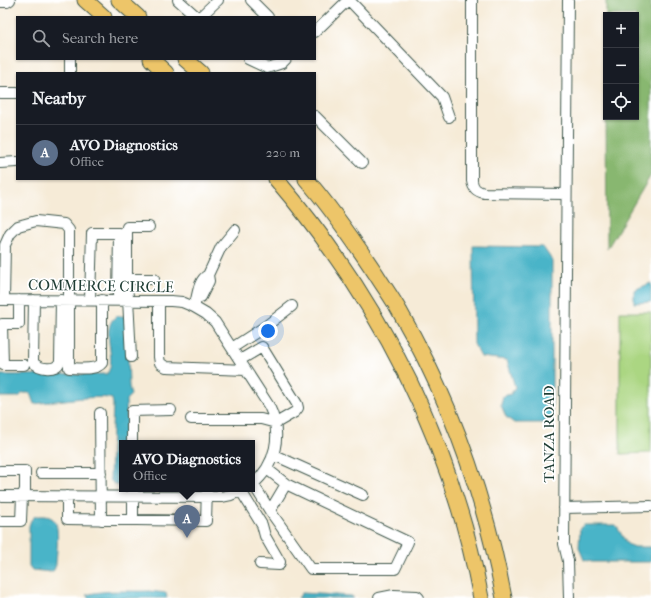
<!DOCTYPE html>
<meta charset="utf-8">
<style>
:root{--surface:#171b24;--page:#242831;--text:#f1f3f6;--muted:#9ea1a6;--line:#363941;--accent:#d690ce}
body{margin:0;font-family:"IM FELL French Canon",serif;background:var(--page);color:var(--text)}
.controls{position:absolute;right:12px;top:12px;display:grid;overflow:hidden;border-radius:0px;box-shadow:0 1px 3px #0004}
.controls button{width:36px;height:36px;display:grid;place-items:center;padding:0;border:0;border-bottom:1px solid var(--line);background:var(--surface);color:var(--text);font:20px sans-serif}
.you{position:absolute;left:268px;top:331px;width:14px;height:14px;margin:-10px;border:3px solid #fff;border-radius:50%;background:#1a73e8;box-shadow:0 0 0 6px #1a73e833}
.badge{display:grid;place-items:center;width:26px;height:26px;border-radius:50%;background:var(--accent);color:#fff;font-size:13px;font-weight:700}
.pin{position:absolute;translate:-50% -33px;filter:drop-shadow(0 1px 2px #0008)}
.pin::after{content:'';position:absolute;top:21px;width:14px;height:12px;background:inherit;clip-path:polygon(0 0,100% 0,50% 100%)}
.popup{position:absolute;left:119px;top:440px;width:136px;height:52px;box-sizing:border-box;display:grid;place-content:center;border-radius:0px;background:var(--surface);filter:drop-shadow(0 1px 3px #0005);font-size:13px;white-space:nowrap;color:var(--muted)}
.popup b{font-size:15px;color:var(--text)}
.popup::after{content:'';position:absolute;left:50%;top:100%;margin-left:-8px;border:8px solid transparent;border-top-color:var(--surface)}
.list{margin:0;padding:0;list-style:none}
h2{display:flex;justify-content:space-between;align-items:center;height:52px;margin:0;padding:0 16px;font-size:17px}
h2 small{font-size:13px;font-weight:400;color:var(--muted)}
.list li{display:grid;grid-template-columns:26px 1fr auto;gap:12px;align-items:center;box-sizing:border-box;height:56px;padding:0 16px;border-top:1px solid var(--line)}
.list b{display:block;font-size:15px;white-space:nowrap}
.list p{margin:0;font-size:13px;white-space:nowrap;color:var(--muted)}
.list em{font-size:13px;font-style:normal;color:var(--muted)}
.icon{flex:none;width:22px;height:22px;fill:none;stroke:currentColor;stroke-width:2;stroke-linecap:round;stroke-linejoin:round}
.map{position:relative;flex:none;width:651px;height:598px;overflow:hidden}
.search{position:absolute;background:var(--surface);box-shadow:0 1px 3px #0004;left:16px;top:16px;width:300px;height:44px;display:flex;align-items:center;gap:10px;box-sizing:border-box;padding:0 14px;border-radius:0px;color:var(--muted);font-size:15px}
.panel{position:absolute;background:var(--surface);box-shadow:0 1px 3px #0004;left:16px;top:72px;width:300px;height:108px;border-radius:0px}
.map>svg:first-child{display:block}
.green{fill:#abd682;stroke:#658a5b}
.forest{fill:#88b770;stroke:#547a52}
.water{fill:#4ab4c8;stroke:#34787e}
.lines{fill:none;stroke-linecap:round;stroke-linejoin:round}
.minor-casing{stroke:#3f574c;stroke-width:12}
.highway-casing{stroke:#3f574c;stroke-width:17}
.minor{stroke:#fff;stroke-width:10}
.highway{stroke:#edc569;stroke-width:15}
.labels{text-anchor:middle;stroke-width:3.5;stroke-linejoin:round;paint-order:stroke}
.street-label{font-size:15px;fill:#1f3d34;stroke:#fff}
</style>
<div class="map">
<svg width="651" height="598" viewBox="0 0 651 598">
<rect width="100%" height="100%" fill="#fff"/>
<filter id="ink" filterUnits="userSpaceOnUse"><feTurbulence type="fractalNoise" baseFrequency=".025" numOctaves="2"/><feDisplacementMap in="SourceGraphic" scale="8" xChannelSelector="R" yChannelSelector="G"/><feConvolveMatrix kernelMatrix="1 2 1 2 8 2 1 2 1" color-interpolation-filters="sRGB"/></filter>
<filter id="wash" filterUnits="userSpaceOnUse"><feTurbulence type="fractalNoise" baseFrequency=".012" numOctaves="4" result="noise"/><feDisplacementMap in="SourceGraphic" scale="16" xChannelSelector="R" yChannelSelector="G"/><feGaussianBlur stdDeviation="0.9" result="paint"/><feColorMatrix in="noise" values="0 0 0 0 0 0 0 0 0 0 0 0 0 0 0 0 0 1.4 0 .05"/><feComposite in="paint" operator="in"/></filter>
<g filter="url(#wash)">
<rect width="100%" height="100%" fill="#f6ebd7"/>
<!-- green -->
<path class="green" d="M620,312H651V453L620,454Z"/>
<!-- forest -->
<path class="forest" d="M606,0H651V175L607,249L606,117H636V15H606V91Z"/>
<!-- water -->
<path class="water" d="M473,246L543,247L552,260V418L543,423H514L506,417L501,405L503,396L511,394L515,387L507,360L481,357L474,344Z
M651,283V302L634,303V290Z
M116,316H127V320L129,386L131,395L126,400L127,421L125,431L128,443H122V486C116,486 113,484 110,479L113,404L112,399C101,394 49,402 34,404L30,393H23L19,397H0V375L107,374C118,359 99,330 116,316Z
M35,516C41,516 49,515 53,519C61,525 56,555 56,565L54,570L51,572L32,570L29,566V526L31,520Z
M616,525L627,544L635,547H651V562H592L584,560L579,548L580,528L584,525Z
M149,591L166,593L167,598H89L86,595C106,589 129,592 149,591Z
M302,593L352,596L354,598H298Z"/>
</g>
<g filter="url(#ink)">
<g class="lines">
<defs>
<path id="minor" d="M178,0L197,17
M251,0L268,17
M349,0L442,97L449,117
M472,0V181C473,188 476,191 484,193L566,194
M568,0L564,544L568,561L569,598
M0,2H7L10,0
M200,17L218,0
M315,32L348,0
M70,59V73
M248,59L267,68L282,63L286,59
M0,93H17
M315,116L362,163
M0,163L17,162
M208,275L221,247L235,230
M127,279H154
M0,300L171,301L182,302L194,307L206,314L215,322L269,406C283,434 276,465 252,485
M4,300L5,245L10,234L18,226L36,221L64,224L69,230V368C78,368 96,371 102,363V300
M19,300V324H2L3,365H24
M34,300L33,362C38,369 57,372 60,361L61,300
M90,300L92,233H119L118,300
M159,301V357L160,363L166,367L246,370
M194,307C198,297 197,281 208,275L209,281L201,297H198
M232,348L266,326L292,306
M131,357L127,279V227H149
M100,413L101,520
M191,419H261L276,423L295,412L298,408L297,404L262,347L240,360
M132,443V411L171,410
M274,455L363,495
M0,471H25V490L22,496L21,521H0
M41,473H101
M252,482L270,511L311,569H395L408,542L286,484L267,469
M133,489V520
M241,491L262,525L265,536L280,562L279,565L260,564
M0,496L221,497L231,495L245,489
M67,496V519L206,521L207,489
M564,508L651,506
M270,511L286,484
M379,598L394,595L417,596L419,598"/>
<path id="highway" d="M85,0L104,17
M119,0L138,17
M151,59L166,73
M185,59L201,73
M276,179C381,302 451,439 481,598
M306,179C332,209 354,241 376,274C384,287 393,299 400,312C451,401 485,498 504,598"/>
</defs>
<!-- minor casing -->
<use href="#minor" class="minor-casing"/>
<!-- highway casing -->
<use href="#highway" class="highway-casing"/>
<!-- minor -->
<use href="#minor" class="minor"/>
<!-- highway -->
<use href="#highway" class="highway"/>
</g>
</g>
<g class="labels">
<!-- street labels -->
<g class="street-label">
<text transform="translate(101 286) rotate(1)" y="5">COMMERCE CIRCLE</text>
<text transform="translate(549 434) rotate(-90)" y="5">TANZA ROAD</text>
</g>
</g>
</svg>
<div class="controls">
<button>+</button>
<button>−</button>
<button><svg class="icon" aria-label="locate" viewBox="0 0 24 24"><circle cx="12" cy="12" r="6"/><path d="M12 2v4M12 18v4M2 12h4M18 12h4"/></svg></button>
</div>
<div class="you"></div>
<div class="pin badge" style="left:187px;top:538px;background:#5c6f8a">A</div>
<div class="popup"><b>AVO Diagnostics</b>Office</div>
<div class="search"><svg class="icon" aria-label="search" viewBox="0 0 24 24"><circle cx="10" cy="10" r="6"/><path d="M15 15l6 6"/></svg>Search here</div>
<section class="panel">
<h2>Nearby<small></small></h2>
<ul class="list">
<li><span class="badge" style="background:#5c6f8a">A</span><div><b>AVO Diagnostics</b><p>Office</p></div><em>220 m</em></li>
</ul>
</section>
</div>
